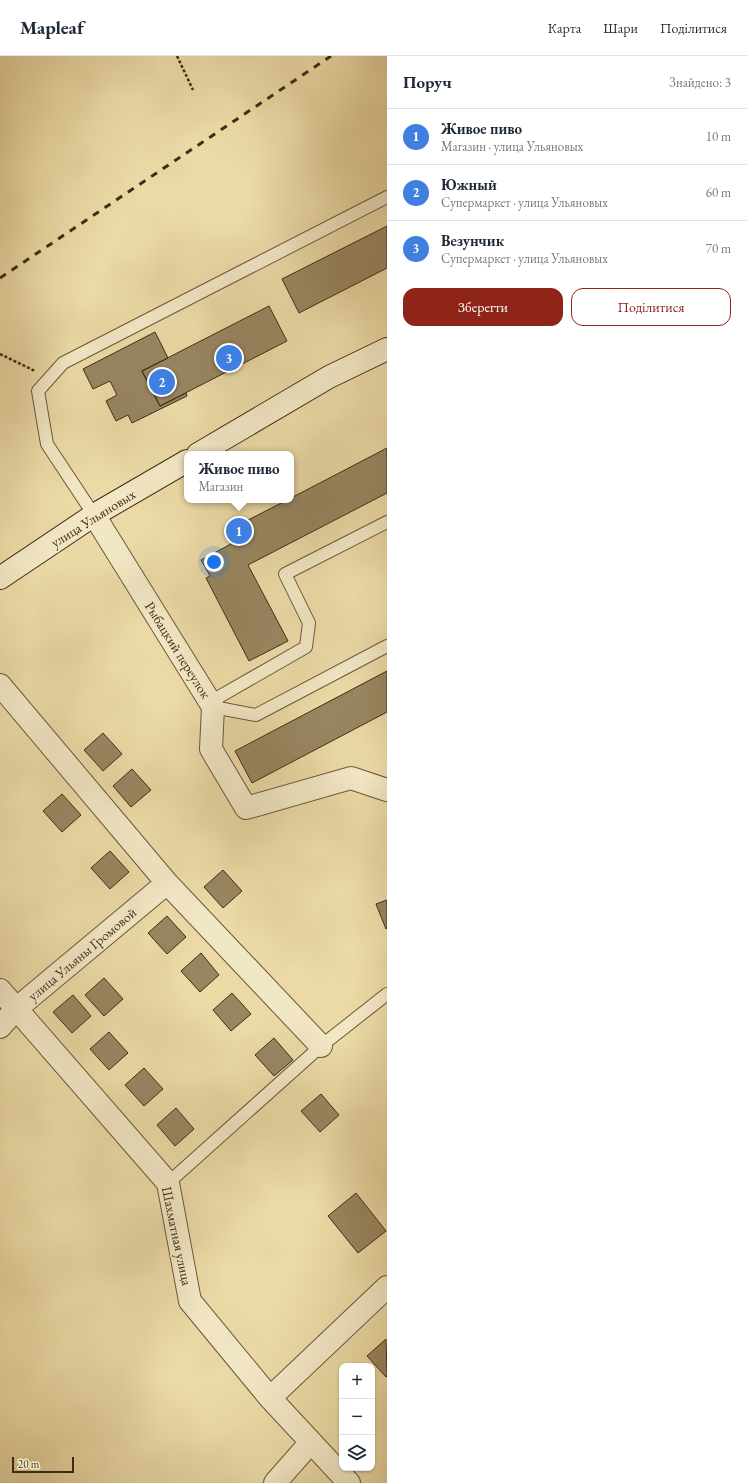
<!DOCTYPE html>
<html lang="uk">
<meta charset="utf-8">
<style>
:root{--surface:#fff;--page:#f6f6f7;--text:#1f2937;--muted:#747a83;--line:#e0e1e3;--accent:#8f2418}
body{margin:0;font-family:"EB Garamond",serif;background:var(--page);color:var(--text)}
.controls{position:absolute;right:12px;bottom:12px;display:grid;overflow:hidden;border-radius:8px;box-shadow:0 1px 3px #0004}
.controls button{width:36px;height:36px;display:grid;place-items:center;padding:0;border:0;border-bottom:1px solid var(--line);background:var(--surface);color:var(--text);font:20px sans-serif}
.scale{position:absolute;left:12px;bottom:10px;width:62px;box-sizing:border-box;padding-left:4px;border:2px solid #3f2c16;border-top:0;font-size:11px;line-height:14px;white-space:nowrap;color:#3f2c16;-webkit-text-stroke:3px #f2e7c5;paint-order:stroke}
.you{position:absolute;left:214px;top:506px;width:14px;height:14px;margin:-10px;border:3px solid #fff;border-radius:50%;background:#1a73e8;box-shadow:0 0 0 6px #1a73e833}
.badge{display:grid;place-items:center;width:26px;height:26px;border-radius:50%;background:var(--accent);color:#fff;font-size:13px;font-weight:700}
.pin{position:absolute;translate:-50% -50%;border:2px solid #fff;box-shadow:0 1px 4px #0006}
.popup{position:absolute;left:184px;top:395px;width:110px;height:52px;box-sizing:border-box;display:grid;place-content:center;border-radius:8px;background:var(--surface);filter:drop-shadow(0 1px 3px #0005);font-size:13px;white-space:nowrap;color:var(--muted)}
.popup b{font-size:15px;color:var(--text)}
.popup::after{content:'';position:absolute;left:50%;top:100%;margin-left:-8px;border:8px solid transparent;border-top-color:var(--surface)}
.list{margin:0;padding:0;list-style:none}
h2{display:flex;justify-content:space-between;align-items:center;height:52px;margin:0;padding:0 16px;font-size:17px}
h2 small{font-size:13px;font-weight:400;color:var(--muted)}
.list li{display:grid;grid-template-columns:26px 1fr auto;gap:12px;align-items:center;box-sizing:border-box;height:56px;padding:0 16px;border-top:1px solid var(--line)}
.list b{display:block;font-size:15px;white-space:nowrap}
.list p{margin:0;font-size:13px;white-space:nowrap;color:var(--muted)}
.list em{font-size:13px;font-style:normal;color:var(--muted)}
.actions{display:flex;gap:8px;padding:12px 16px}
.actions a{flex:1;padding:9px 0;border:1px solid var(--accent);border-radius:12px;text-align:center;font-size:14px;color:var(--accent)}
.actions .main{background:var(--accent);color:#fff}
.icon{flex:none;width:22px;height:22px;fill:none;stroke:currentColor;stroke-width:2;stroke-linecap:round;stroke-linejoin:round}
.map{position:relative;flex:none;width:387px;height:1427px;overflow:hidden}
header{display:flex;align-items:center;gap:24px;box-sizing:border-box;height:56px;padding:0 20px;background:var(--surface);border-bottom:1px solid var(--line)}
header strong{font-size:19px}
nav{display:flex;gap:22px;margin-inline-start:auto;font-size:14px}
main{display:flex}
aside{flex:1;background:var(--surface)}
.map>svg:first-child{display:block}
.building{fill:#988661;stroke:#3f2c16}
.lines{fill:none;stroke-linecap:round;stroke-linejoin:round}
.lane-casing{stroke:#6a583a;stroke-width:14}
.street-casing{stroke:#6a583a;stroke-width:24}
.secondary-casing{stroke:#3f2c16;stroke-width:24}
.path{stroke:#3f2c16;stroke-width:2.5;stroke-dasharray:3 2;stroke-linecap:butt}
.lane{stroke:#f2e7c5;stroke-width:12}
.street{stroke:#f2e7c5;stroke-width:22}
.secondary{stroke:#f2e7c5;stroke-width:22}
.rail{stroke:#3f2c16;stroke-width:3;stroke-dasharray:7 7;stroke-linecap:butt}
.labels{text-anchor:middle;stroke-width:3.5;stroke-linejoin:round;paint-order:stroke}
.street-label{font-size:14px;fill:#3f2c16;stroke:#f2e7c5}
</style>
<header>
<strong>Mapleaf</strong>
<nav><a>Карта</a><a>Шари</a><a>Поділитися</a></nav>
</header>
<main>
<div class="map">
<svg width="387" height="1427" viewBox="0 0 387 1427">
<rect width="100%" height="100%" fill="#ebdaa6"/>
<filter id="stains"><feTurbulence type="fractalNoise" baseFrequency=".005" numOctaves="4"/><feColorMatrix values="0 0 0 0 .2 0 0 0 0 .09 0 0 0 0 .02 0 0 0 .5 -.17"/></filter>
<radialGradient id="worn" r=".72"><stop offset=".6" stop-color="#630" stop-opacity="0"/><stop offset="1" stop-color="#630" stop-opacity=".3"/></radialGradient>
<!-- building -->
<path class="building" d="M387,170V212L299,257L282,223Z
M269,250L287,285L160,350L142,315Z
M155,276L168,302L142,315L160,350L186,337L187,340L132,367L128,359L116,365L106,345L117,339L110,325L93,333L83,313Z
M387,392V437L248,509L288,585L249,605L206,522L210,520L201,504L231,488L225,476L287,444H291V442Z
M387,615V656L252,727L235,695Z
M103,677L122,698L103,715L84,694Z
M132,713L151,734L131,751L113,730Z
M62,738L81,759L62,776L43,755Z
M110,795L129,816L110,833L91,812Z
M223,814L242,835L223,852L204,831Z
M387,844V872L386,873L376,848Z
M167,860L186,881L167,898L148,877Z
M201,897L219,919L200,936L181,915Z
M104,922L123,943L104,960L85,939Z
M232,937L251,958L231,975L213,954Z
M73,939L91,960L72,977L53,956Z
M109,976L128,997L109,1014L90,993Z
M274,982L293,1004L274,1020L255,999Z
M144,1012L163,1033L144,1050L125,1029Z
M321,1038L339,1059L320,1076L301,1055Z
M176,1052L194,1073L175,1090L157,1069Z
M356,1137L386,1175L358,1197L328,1160Z
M386,1283L387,1320L386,1321L367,1300Z"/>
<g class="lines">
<defs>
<path id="lane" d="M94,459L47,388L38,335L63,307L387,141
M210,646L306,591L309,567L285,518L387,466
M213,651L256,659L387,590
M168,1127L321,990L387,938"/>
<path id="street" d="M94,459L213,651L211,693L246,752L351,722L387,734
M0,629L167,827L321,990
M0,934L168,1127L190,1245L270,1342L349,1427
M0,971L16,953L167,827
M270,1342L387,1231
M275,1427L311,1386"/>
<path id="secondary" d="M198,398L329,321L387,293
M0,522L94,459L187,405"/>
</defs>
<!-- lane casing -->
<use href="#lane" class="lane-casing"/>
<!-- street casing -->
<use href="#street" class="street-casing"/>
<!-- secondary casing -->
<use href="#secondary" class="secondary-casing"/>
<!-- path -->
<path class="path" d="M177,0L193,34
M0,298L35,315"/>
<!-- lane -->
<use href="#lane" class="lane"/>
<!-- street -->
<use href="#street" class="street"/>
<!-- secondary -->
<use href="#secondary" class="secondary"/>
<!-- rail -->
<path class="rail" d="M0,222L331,0"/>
</g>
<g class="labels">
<!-- street labels -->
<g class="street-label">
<text transform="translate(93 462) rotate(-32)" y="5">улица Ульяновых</text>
<text transform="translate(178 594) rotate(58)" y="5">Рыбацкий переулок</text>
<text transform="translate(82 898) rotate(-40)" y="5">улица Ульяны Громовой</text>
<text transform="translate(177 1180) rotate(78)" y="5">Шахматная улица</text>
</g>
</g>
<rect width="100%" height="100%" filter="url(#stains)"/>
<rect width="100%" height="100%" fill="url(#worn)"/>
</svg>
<div class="controls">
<button>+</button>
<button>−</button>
<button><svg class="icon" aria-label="layers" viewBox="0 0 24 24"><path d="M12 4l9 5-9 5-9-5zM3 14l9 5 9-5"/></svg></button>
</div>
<div class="scale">20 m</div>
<div class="you"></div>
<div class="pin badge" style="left:239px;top:475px;background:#3f7fe0">1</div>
<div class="popup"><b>Живое пиво</b>Магазин</div>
<div class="pin badge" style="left:162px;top:326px;background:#3f7fe0">2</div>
<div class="pin badge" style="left:229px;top:302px;background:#3f7fe0">3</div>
</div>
<aside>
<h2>Поруч<small>Знайдено: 3</small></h2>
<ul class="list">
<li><span class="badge" style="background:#3f7fe0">1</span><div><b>Живое пиво</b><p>Магазин · улица Ульяновых</p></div><em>10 m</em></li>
<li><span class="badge" style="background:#3f7fe0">2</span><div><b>Южный</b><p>Супермаркет · улица Ульяновых</p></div><em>60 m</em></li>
<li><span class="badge" style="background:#3f7fe0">3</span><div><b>Везунчик</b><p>Супермаркет · улица Ульяновых</p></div><em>70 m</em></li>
</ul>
<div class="actions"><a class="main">Зберегти</a><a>Поділитися</a></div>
</aside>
</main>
